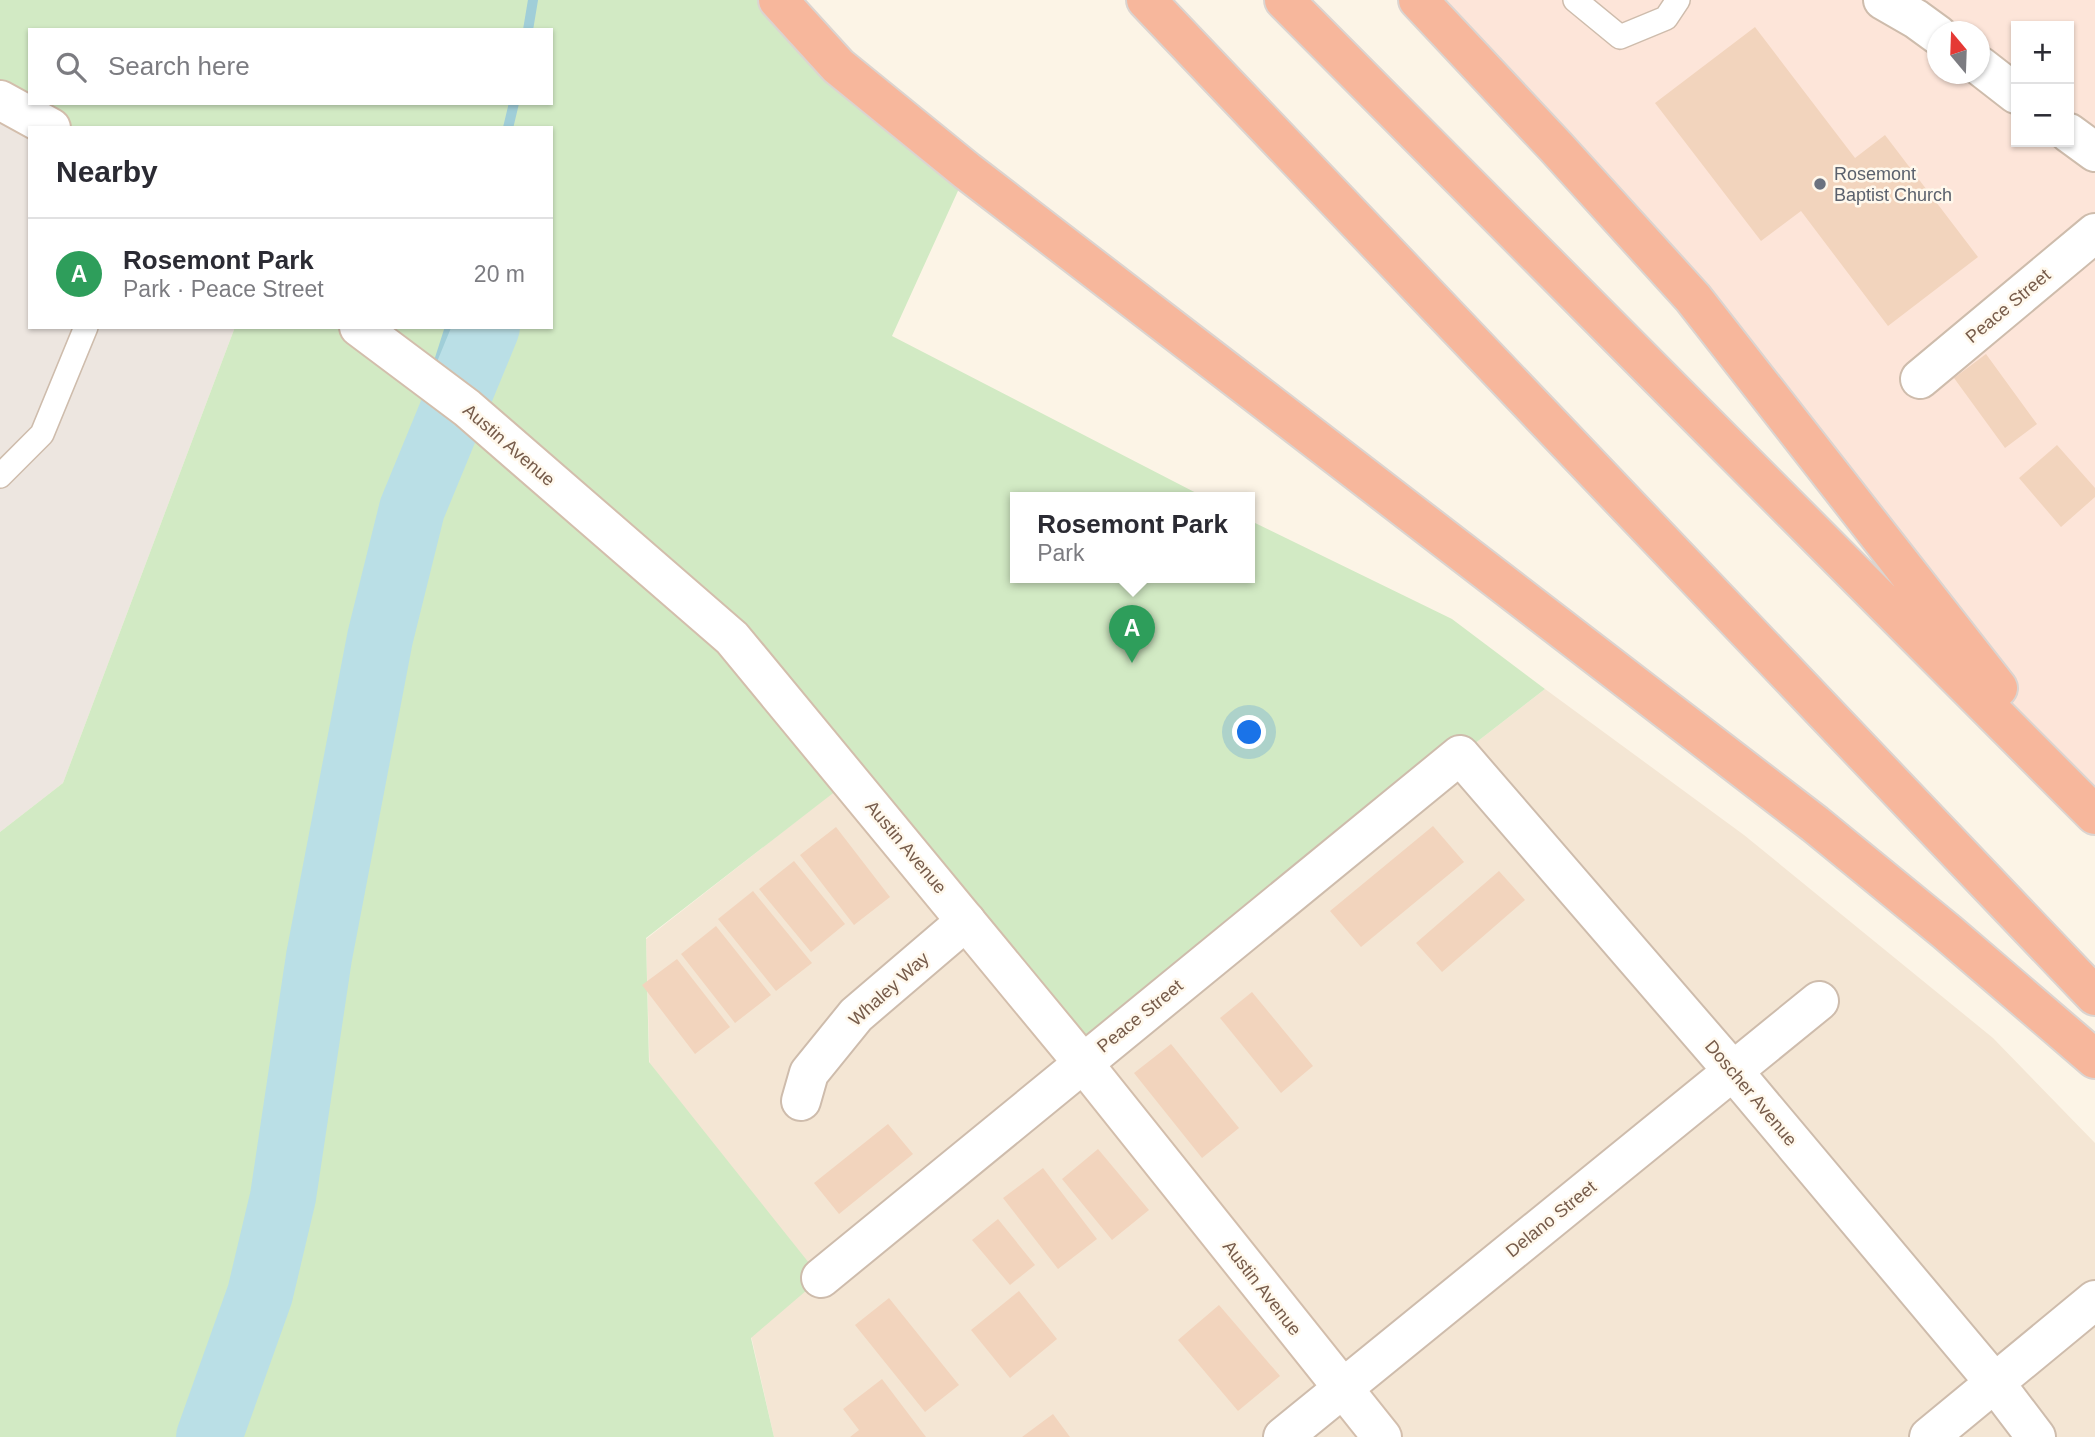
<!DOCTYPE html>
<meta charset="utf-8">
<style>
:root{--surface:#fff;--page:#f2f2f3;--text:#2b2b33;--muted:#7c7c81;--line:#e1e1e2;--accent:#db2777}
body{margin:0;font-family:Helvetica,sans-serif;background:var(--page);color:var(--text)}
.controls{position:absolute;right:21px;top:21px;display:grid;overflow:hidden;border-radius:0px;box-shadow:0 2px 5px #0004}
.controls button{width:63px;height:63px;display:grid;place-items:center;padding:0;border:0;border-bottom:2px solid var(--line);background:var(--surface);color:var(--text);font:35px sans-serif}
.compass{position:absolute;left:1927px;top:21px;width:63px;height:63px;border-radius:50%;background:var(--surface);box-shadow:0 2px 5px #0004;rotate:341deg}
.you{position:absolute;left:1250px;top:733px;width:24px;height:24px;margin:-18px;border:5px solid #fff;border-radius:50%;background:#1a73e8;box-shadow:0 0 0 10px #1a73e833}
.badge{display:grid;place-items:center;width:46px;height:46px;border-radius:50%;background:var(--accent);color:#fff;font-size:23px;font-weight:700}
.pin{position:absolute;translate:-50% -58px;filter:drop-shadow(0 2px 4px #0008)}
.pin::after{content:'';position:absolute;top:37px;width:24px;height:21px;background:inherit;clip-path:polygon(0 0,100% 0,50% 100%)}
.popup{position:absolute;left:1010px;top:492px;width:245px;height:91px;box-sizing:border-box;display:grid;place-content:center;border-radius:0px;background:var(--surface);filter:drop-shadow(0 2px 5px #0005);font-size:23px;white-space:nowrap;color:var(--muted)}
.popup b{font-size:26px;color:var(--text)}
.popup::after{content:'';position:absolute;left:50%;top:100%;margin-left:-14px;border:14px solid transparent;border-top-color:var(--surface)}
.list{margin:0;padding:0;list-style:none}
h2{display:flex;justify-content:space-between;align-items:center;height:91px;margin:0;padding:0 28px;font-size:30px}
h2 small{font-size:23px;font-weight:400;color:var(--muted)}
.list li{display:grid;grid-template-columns:46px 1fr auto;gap:21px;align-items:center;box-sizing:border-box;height:112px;padding:0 28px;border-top:2px solid var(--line)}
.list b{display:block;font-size:26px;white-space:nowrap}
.list p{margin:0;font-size:23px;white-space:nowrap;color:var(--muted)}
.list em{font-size:23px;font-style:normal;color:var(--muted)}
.icon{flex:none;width:38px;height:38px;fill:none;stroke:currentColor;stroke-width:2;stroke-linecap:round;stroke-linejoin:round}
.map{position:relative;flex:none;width:2095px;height:1437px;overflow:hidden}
.search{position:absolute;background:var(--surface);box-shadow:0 2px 5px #0004;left:28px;top:28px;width:525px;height:77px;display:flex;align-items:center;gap:18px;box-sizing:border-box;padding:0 24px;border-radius:0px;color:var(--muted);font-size:26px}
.panel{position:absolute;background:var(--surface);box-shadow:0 2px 5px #0004;left:28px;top:126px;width:525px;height:203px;border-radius:0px}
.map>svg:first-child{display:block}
.residential{fill:#f4e6d4}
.commercial{fill:#fde5d9;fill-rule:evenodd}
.industrial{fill:#ede6e0}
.green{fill:#d2eac4;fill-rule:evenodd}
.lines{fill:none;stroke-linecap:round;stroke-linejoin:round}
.stream{stroke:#a0ced8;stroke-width:10}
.river{stroke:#badfe6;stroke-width:66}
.building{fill:#f2d4bd}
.lane-casing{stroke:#cebcac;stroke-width:26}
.street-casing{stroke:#cebcac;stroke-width:42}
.secondary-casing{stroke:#d3beac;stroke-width:42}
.highway-casing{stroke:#dbd4d0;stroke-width:42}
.lane{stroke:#fff;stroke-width:23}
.street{stroke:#fff;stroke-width:38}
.secondary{stroke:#fff;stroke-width:38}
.highway{stroke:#f7b79c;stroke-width:38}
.worship-dot{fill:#6b7280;stroke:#fff8ec;stroke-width:2.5}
.labels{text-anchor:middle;stroke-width:5;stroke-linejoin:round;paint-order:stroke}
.worship-label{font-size:18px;fill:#5b616d;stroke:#fff8ec;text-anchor:start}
.street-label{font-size:18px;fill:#765b4a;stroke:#fff8ec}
</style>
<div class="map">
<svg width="2095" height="1437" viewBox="0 0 2095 1437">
<rect width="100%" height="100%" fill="#fcf4e6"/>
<!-- residential -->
<path class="residential" d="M1545,689L1744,835L1993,1038L2095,1143V1437H774L747,1318L652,1150L646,939L850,779L1460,755Z"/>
<!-- commercial -->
<path class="commercial" d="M1418,0H2095V811L1793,428ZM2016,26H2069V142H2016ZM1938,32H1980V74H1938Z"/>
<!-- industrial -->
<path class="industrial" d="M0,100L30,128V327H235L63,783L0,832Z"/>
<!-- green -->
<path class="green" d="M0,0H778L967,171L892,336L1204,497H1015V577H1249V520L1452,619L1545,689L1460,755L1083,1063L850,780L646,938L649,1062L821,1278L751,1338L774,1437H0V832L63,783L235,327H551V128H51L0,100ZM30,30H551V103H30Z"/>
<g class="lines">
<!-- stream -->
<path class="stream" d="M528,30L533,0
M508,128L514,103
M435,374L450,327
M219,1437L336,765L420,422L430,390"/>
<!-- river -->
<path class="river" d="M209,1437L260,1294L283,1197L319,957L380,638L412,509L487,327"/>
</g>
<!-- building -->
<path class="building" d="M1755,27L1855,158L1885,135L1978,257L1888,326L1801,211L1761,241L1655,103Z
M1986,354L2037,424L2005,448L1954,378Z
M2057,445L2095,488V497L2061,527L2019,478Z
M1433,826L1464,862L1361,947L1330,911Z
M836,827L890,897L854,925L800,855Z
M794,861L845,924L811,952L759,889Z
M1499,871L1525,900L1442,972L1416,943Z
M753,891L812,963L776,991L718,919Z
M716,926L771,995L735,1023L681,954Z
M677,959L730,1027L695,1054L642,985Z
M1252,992L1313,1066L1281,1093L1220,1018Z
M1171,1044L1239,1128L1202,1158L1134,1073Z
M888,1124L913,1154L839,1214L814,1183Z
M1098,1149L1149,1210L1112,1240L1062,1179Z
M1043,1168L1097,1239L1058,1269L1003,1198Z
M998,1219L1035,1265L1010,1285L972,1240Z
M1019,1291L1057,1339L1010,1378L971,1330Z
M889,1298L959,1385L925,1412L855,1325Z
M1219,1305L1280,1376L1238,1411L1178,1340Z
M882,1379L926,1437H850L859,1430L843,1409Z
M1053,1414L1070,1437H1022Z"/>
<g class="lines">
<defs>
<path id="lane" d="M1575,0L1620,37L1666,18L1678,0
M0,476L42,434L86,327"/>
<path id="street" d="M1883,0L1916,19L1938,35
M1980,66L2016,94
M2069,133L2095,152
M1920,379L2095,233
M801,1101L809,1073L856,1015L966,921
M821,1278L1460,755L1733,1071L1995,1383L2036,1437
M1283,1437L1819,1001
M1929,1437L2095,1300"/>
<path id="secondary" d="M0,100L51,128
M359,327L467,408L732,638L1083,1063L1382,1437"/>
<path id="highway" d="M778,0L838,66L967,171L1815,824L1947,932L2095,1059
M1146,0L2095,996
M1284,0L2095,815
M1418,0L1556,147L1693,298L1998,688"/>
</defs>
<!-- lane casing -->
<use href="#lane" class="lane-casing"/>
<!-- street casing -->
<use href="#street" class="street-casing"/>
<!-- secondary casing -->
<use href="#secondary" class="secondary-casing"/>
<!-- highway casing -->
<use href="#highway" class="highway-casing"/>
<!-- lane -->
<use href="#lane" class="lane"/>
<!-- street -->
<use href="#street" class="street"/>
<!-- secondary -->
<use href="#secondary" class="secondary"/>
<!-- highway -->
<use href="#highway" class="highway"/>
</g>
<!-- markers -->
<circle class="worship-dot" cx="1820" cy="184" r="7"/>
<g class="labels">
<!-- worship labels -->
<g class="worship-label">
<text x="1834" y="180">Rosemont<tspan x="1834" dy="21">Baptist Church</tspan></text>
</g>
<!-- street labels -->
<g class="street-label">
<text transform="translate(2008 306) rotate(-40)" y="6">Peace Street</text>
<text transform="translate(509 445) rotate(41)" y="6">Austin Avenue</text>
<text transform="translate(906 847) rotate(50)" y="6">Austin Avenue</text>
<text transform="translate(889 989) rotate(-42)" y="6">Whaley Way</text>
<text transform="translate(1140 1016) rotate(-39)" y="6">Peace Street</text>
<text transform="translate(1751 1093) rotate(50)" y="6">Doscher Avenue</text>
<text transform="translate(1551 1219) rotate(-39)" y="6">Delano Street</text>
<text transform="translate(1262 1288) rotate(52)" y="6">Austin Avenue</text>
</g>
</g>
</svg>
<div class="controls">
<button>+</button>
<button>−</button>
</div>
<svg class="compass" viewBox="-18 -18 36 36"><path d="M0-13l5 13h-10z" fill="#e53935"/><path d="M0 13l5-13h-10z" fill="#7c7c81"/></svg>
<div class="you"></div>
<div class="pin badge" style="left:1132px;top:663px;background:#2e9e5b">A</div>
<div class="popup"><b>Rosemont Park</b>Park</div>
<div class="search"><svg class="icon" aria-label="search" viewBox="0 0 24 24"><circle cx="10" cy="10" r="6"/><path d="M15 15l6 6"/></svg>Search here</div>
<section class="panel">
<h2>Nearby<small></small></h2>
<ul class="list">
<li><span class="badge" style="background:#2e9e5b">A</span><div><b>Rosemont Park</b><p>Park · Peace Street</p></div><em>20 m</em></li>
</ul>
</section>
</div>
